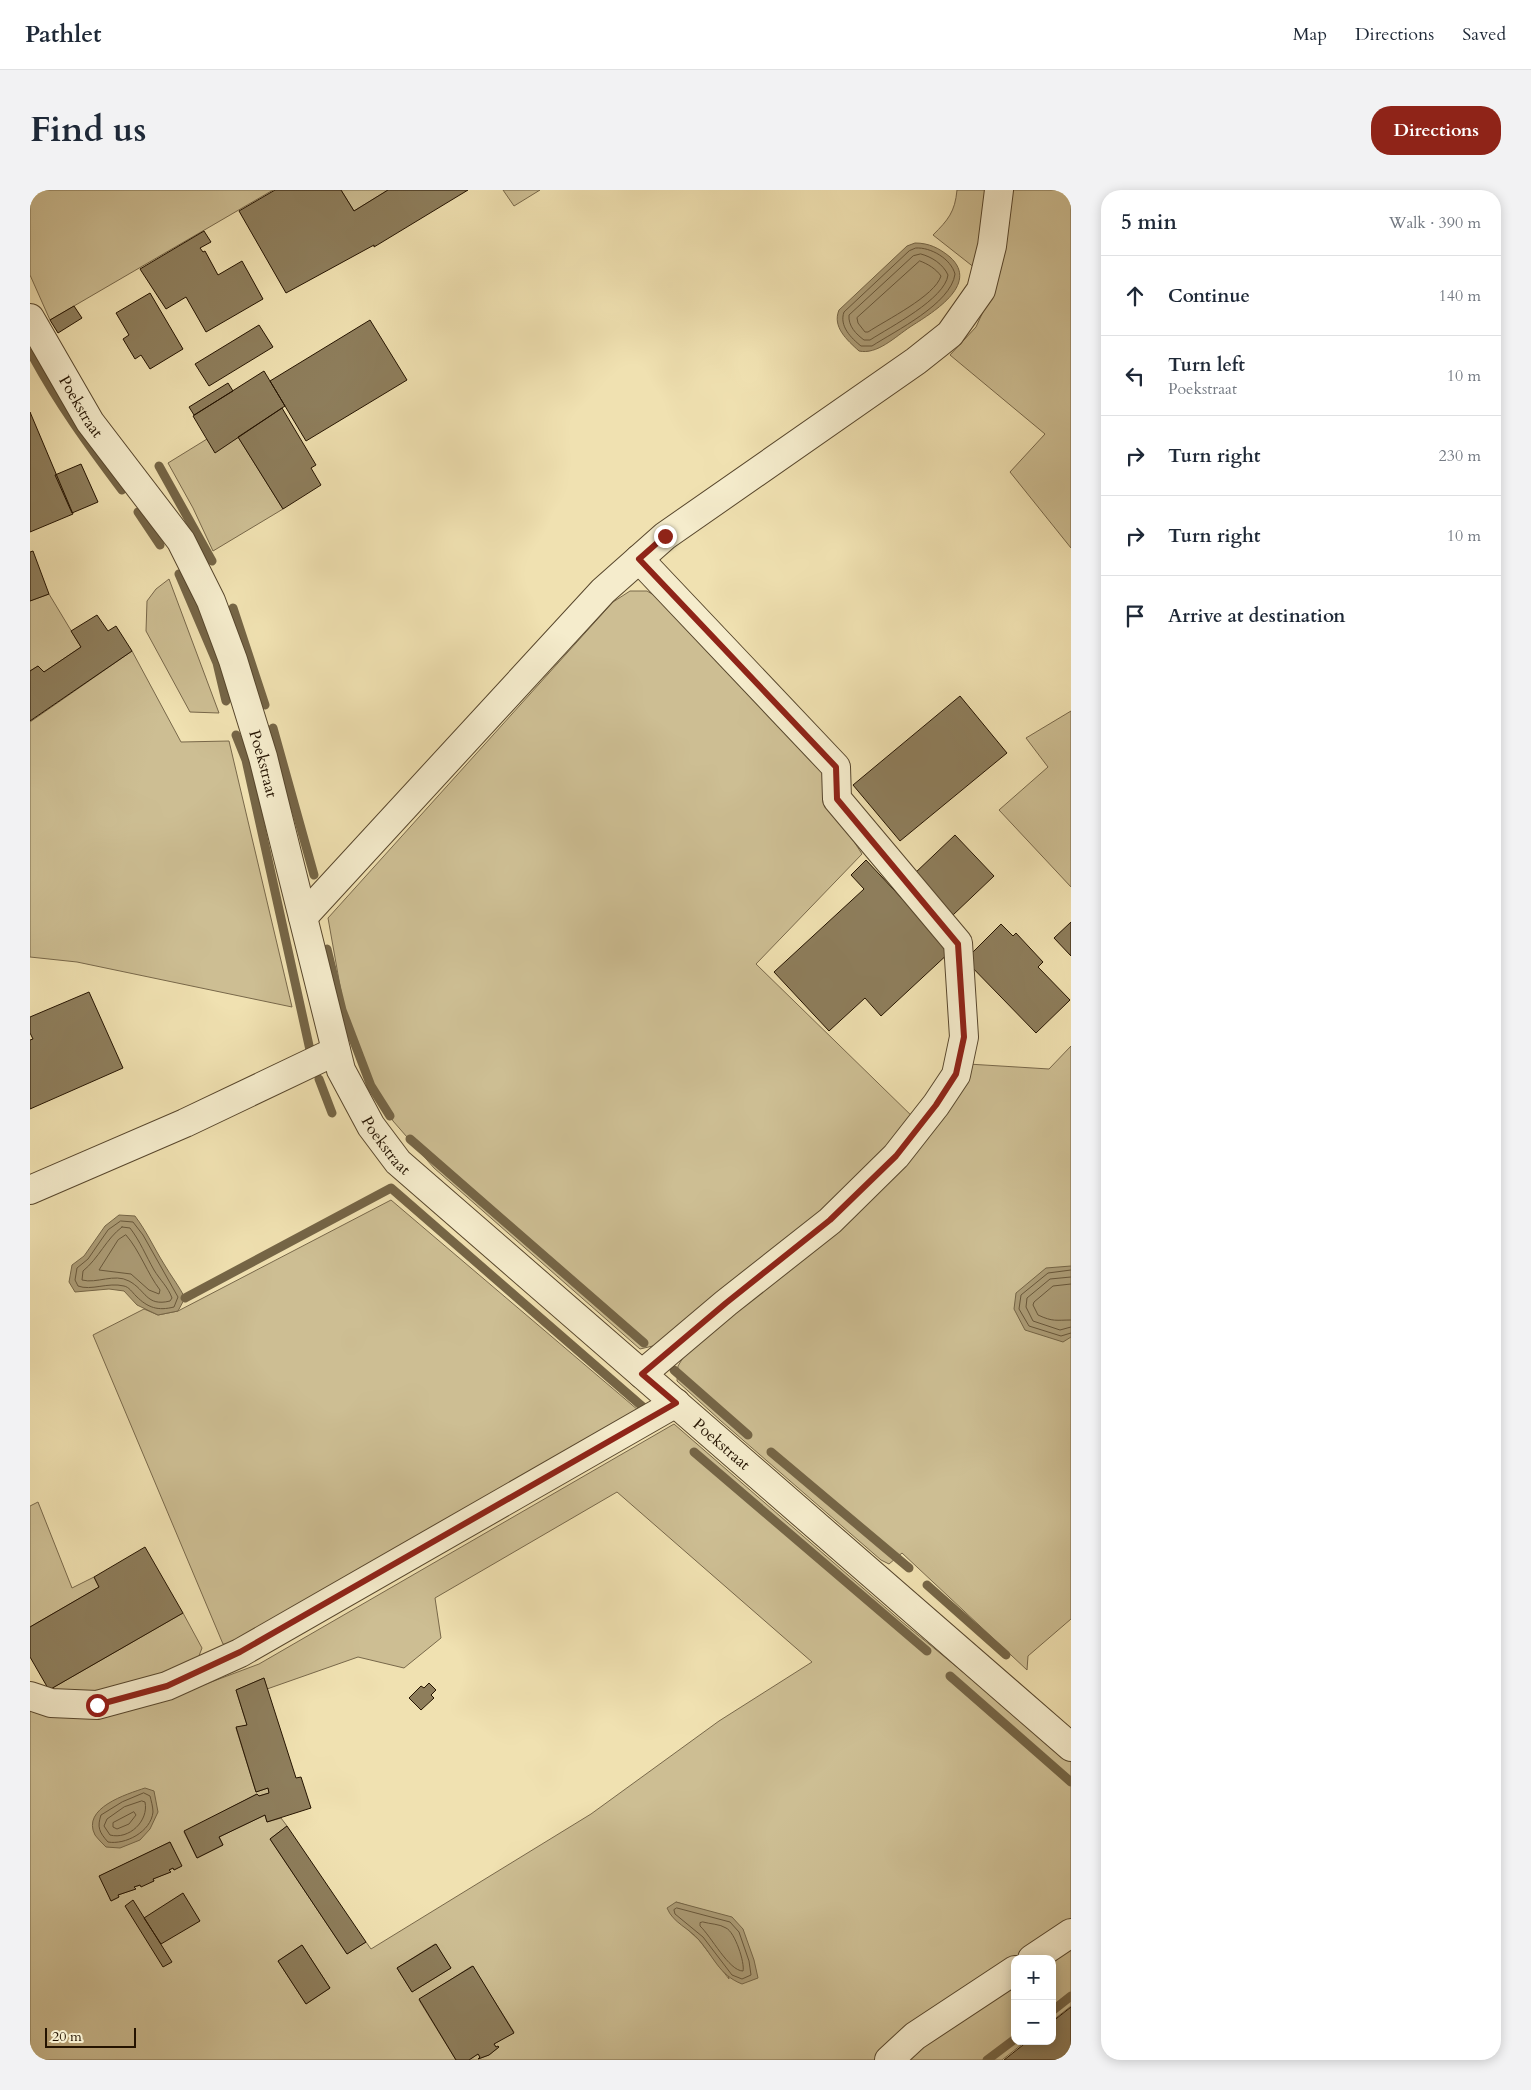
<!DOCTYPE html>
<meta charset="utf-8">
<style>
:root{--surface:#fff;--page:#f2f2f3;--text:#1f2937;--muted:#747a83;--line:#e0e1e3;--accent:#8f2418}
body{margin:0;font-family:Cardo,serif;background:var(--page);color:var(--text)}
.controls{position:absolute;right:15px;bottom:15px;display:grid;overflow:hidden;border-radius:10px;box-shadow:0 2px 12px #0003}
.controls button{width:45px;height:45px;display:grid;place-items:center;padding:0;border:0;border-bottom:1px solid var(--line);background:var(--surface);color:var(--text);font:25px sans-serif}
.scale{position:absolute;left:15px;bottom:12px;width:91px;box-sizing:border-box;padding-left:5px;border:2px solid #241300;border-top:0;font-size:14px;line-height:18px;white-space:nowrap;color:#241300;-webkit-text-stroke:4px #f5eccc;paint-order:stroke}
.stop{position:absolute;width:15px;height:15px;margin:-11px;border:4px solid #8f2418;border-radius:50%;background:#fff}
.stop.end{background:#8f2418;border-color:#fff;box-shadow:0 1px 5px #0008}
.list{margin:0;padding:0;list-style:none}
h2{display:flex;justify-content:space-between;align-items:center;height:65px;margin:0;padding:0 20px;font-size:21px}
h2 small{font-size:16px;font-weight:400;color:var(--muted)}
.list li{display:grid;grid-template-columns:32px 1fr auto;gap:15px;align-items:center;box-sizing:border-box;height:80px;padding:0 20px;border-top:1px solid var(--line)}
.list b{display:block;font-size:19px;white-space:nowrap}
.list p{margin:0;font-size:16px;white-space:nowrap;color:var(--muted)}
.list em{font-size:16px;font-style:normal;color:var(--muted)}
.icon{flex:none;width:28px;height:28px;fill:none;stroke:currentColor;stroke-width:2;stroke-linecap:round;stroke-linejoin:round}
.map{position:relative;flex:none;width:1041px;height:1870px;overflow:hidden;border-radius:20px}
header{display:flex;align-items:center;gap:30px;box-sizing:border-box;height:70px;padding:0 25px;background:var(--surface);border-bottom:1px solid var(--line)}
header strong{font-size:24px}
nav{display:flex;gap:28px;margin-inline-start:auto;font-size:18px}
.intro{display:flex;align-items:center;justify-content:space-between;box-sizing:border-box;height:120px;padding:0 30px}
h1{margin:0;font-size:35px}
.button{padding:12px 22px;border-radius:20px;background:var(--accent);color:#fff;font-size:18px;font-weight:700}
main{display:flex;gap:30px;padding:0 30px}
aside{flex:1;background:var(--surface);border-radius:20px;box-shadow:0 2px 12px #0003}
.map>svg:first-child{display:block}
.green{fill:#cdbe93;stroke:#78684a;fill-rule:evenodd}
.water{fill:#ab9b75;stroke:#756546}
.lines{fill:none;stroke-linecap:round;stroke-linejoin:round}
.shore{stroke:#68573a;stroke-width:1}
.stream{stroke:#756546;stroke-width:9}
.building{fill:#8e7e5c;stroke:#241300}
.minor-casing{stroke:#57462c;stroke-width:30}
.minor{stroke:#f5eccc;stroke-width:28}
.route{stroke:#8f2418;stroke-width:6}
.labels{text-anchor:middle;stroke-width:5;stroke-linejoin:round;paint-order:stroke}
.street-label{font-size:16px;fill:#241300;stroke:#f5eccc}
</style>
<header>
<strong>Pathlet</strong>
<nav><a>Map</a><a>Directions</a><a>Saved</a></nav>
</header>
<div class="intro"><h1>Find us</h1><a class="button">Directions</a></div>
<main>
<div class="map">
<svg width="1041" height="1870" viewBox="0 0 1041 1870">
<rect width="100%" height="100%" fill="#f0e1b1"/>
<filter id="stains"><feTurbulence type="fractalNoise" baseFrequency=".004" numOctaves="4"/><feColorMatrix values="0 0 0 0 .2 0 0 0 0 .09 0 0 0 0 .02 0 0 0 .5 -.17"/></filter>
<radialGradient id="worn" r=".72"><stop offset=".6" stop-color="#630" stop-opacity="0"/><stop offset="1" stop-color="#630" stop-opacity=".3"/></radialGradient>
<!-- green -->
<path class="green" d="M0,0H243L20,130L0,85Z
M311,0H358L324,21Z
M473,0H510L484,16Z
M927,0H961L950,82L903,45C918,30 925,22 927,0Z
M976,0H1041V358L980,282L1015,244L920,165L946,137L962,102Z
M208,247L253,319L183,361L163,318L138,273L177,249Z
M139,389L189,523L160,522L116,441L117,411L126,399Z
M600,401H617L634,411L794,583V605L832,664L726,774L888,932L821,999L627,1155L610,1159L404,978L363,931L335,878L315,824L298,728L583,412Z
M19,404L51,457L14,482L8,476L0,481V411Z
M102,461L151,552L199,551L262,817L47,772L0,767V532Z
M1041,521V697L969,620L1018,577L996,548Z
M1041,856V1429L998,1466L997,1480L872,1363L859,1374L851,1370L691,1231L647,1191L648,1176L660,1156L938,874L1019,879Z
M361,1010L608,1220L205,1456L193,1454L63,1145L114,1119L128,1125L148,1121Z
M644,1234L871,1431L1041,1571V1732L875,1839L847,1870H439L448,1864L450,1867L448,1869L459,1865L469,1857H466L464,1854L484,1842L442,1776L389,1810L426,1870H0V1518L157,1501L229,1474ZM587,1302L782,1472L689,1531L561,1624L341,1759L336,1752L317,1764L240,1649L257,1636L251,1628L237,1632L235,1625L189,1647L193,1655L167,1668L154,1642L227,1604L229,1606L239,1603L238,1598L226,1602L206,1538L217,1535L206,1500L234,1488L237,1499L328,1467L374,1478L411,1448L405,1408ZM140,1652L151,1676L144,1680L143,1678L139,1680L140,1682L123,1689L124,1691L104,1697L105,1699L88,1705L89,1707L81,1711L70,1686ZM646,1712L679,1722L699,1789L669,1750L657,1739ZM405,1754L421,1778L382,1802L367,1778ZM272,1755L300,1798L276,1814L248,1771Z
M8,1312L42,1398L64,1387L69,1397L0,1437V1316Z
M153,1423L172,1458L165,1476L60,1508L19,1500Z
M1041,1754V1816L1022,1831V1769Z
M985,1790V1851H996L972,1870H869Z"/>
<!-- water -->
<path class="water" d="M885,53C899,53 909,58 920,67C951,95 900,124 880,137C865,147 847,165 829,161C817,150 802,137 809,120L877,56Z
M89,1025L105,1026C117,1042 124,1058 134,1074C141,1086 149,1096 155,1108L148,1121L128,1125L107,1115L94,1101L79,1099L45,1102L39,1092L42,1075L54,1066L75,1036Z
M1041,1076V1147L1033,1152L995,1140L984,1119L986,1103L1016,1078Z
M115,1598L124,1601L128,1622L120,1639L110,1650L90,1658L76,1657C72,1653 68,1649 65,1645C51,1618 97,1604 115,1598Z
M646,1712L702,1727L713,1739L724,1770L728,1788L712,1794C689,1785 684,1767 669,1750C659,1738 643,1733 637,1718Z"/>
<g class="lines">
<!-- shore -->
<path class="shore" d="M886,58C901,57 921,69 925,84C921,114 865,141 842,156H831C821,148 809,136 814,122L879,61Z
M891,64C902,67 913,74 918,85C915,109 860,137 840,150H834C826,144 818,136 819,125L883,66Z
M890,71C898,74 906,79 911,86C905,106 856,130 838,142H835L828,133L827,128Z
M91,1031L103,1032L113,1045L148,1107L144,1117C128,1121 118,1118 106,1106C102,1102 99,1097 94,1096C78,1092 61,1101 48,1096L45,1090L47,1078L58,1069L78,1040Z
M92,1037L100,1038C110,1051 116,1066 124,1080C130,1090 138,1097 142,1108L140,1111C116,1117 116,1100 99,1091C84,1083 67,1094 52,1090L53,1081C69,1068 76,1049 92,1037Z
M96,1045C110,1061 117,1083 130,1100L129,1104L119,1100L101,1084L69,1080L88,1050Z
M1041,1080L1018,1083L991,1105L989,1119L999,1136L1031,1146L1041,1143
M1041,1087L1020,1089L997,1108L996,1117L1003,1131L1030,1140L1041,1137
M1041,1094L1023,1096L1004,1112L1003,1115L1008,1125C1023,1132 1026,1130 1041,1130
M114,1603L120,1606C121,1610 123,1617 123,1622C121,1642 95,1655 78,1652C69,1642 67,1637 71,1625L92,1612Z
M112,1611L115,1612C119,1631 99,1650 80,1645L74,1636L77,1629L94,1617Z
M104,1622L106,1625L99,1634L87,1639L83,1637V1633Z
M647,1718L700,1732L709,1742L719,1771L721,1785L712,1789L702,1785L673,1747L645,1724L644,1720Z
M673,1732C680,1734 690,1734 696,1738C705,1742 715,1773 713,1781C699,1781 681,1746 670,1736V1733Z"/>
<!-- stream -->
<path class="stream" d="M1,163C27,212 59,256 92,300
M129,276L182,371
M108,322L130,355
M149,384L187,473L196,511
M203,418L235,515
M243,538L284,685
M206,545L216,570L280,860
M297,759L312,820L341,896L360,926
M289,889L302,923
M380,949L614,1153
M155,1108L361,998L614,1218
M644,1180L718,1245
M664,1262L897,1461
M741,1262L879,1378
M897,1395L976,1465
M920,1486L1041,1592
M1022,1821L1041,1806
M957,1870L985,1849"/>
</g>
<!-- building -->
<path class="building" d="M245,0H311L324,21L358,0H438L344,57V55L256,103L209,21Z
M174,41L181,52L170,58L173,62L175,61L188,85L212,71L233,109L176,142L156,107L136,119L110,79Z
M120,103L153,159L120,179L111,165L105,169L93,149L99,145L86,123Z
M44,116L52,128L28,143L20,130Z
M340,130L377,190L276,251L240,191Z
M229,135L243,157L179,196L165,174Z
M234,181L255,216L185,263L163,226Z
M198,193L203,201L164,225L159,217Z
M252,218L286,275L281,278L291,295L253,319L208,247Z
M0,222L43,324L0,342Z
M51,274L68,312L42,323L25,285Z
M3,361L19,404L0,411V362Z
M67,425L78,441L86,436L102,461L0,531V481L8,476L14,482L51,457L41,441Z
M930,506L977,563L870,651L823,595Z
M925,645L964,686L923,725L884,684Z
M836,670L921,761L851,826L835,808L799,841L744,782L834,699L821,685Z
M1041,732V766L1024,748Z
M971,734L983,746L986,743L1013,772L1008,777L1040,810L1006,843L935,770Z
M59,802L93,878L0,919V850L3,849L0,843V827Z
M115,1357L153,1423L19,1500L0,1467V1437L69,1397L64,1387Z
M234,1488L266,1588L271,1587L281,1618L237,1632L235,1625L189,1647L193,1655L167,1668L154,1641L227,1604L229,1606L239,1603L238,1598L226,1602L206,1537L217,1535L206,1500Z
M399,1493L406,1500L401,1505L404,1508L391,1520L379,1508L391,1496L394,1498Z
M257,1636L336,1752L317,1764L240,1649Z
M140,1652L152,1676L144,1680L143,1678L139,1680L141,1682L123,1689L124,1691L111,1697L110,1695L104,1697L106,1699L88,1705L89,1707L81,1711L69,1686Z
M153,1703L170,1731L131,1754L114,1728Z
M103,1710L142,1772L133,1777L95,1716Z
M406,1754L421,1778L382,1802L367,1778Z
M272,1755L300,1798L276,1814L248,1771Z
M443,1776L484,1843L464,1854L466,1857L468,1856L469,1857L459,1865L448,1869L450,1867L448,1864L439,1870H426L389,1809Z
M1041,1817V1870H974L998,1851H1022V1832Z"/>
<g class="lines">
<defs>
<g id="minor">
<path id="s1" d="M0,128L60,232L151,351L181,411L203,470L233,567L311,880L341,936L368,972L1041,1557"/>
<path d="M609,369L806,577L807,609L928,753L934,847L926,885L906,915L866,966L800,1031L696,1113L612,1184"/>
<path d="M273,727L573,401L635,346L886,171L920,144L951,100L962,56L969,0"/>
<path d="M0,1000L155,933L306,861"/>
<path d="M0,1506L21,1513L67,1515L137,1496L210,1463L646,1213"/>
<path d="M1002,1769L1041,1743"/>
<path d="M859,1870L885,1846L985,1780"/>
</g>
</defs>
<!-- minor casing -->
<use href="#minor" class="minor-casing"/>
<!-- minor -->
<use href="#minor" class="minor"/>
</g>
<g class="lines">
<!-- route -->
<path class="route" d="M67,1515L137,1496L210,1462L646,1213L612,1184L696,1113L800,1030L866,966L906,915L926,884L934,847L928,754L807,609L806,577L609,369L635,346"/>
</g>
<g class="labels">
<!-- street labels -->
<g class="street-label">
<text dy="6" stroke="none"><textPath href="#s1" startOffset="102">Poekstraat</textPath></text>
<text dy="6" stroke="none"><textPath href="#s1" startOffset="508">Poekstraat</textPath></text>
<text dy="6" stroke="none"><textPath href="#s1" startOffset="912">Poekstraat</textPath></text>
<text dy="6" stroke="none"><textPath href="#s1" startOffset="1362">Poekstraat</textPath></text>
</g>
</g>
<rect width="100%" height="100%" filter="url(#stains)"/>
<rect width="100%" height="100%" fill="url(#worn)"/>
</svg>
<div class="controls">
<button>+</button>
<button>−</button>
</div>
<div class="scale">20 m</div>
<div class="stop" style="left:67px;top:1515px"></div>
<div class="stop end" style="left:635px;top:346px"></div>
</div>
<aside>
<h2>5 min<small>Walk · 390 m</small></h2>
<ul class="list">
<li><svg class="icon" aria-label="ahead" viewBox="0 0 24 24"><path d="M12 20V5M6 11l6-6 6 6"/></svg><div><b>Continue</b></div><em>140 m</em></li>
<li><svg class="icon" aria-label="left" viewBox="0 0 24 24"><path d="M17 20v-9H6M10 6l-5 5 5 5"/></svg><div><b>Turn left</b><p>Poekstraat</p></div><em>10 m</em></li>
<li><svg class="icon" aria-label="right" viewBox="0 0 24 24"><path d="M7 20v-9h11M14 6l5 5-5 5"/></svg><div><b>Turn right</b></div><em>230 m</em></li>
<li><svg class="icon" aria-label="right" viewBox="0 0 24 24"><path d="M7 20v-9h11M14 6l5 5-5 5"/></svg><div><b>Turn right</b></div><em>10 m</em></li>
<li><svg class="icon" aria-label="arrive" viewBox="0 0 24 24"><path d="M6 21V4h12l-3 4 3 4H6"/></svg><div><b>Arrive at destination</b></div></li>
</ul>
</aside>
</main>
